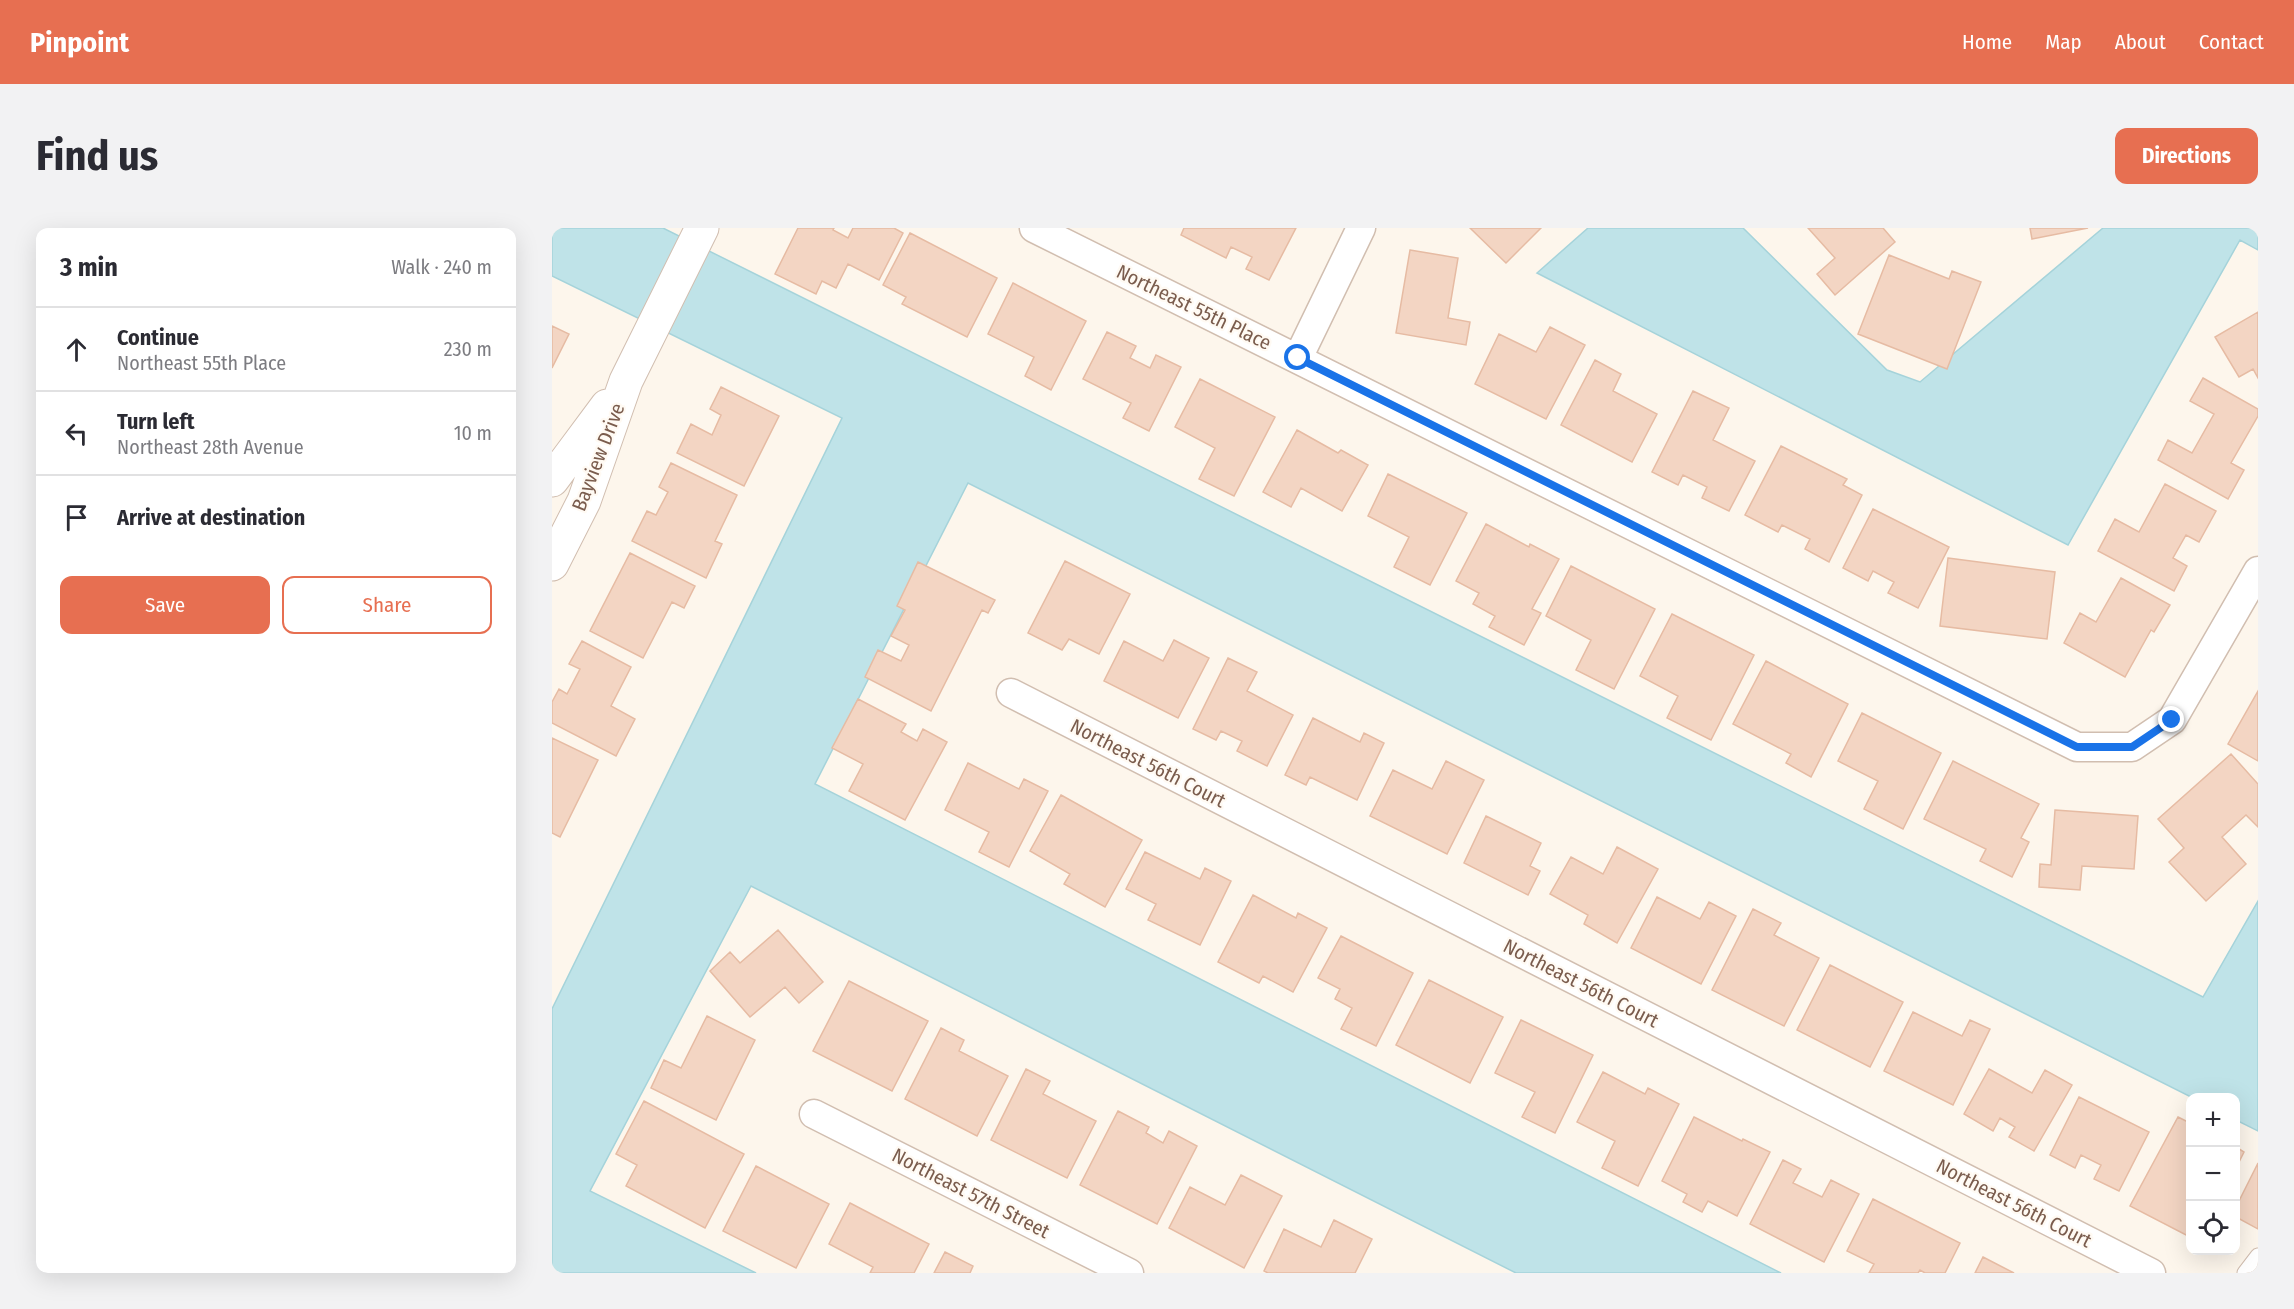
<!DOCTYPE html>
<meta charset="utf-8">
<style>
:root{--surface:#fff;--page:#f2f2f3;--text:#2b2b33;--muted:#7c7c81;--line:#e1e1e2;--accent:#e76f51}
body{margin:0;font-family:"Fira Sans Condensed",sans-serif;background:var(--page);color:var(--text)}
.controls{position:absolute;right:18px;bottom:18px;display:grid;overflow:hidden;border-radius:12px;box-shadow:0 6px 24px #0002}
.controls button{width:54px;height:54px;display:grid;place-items:center;padding:0;border:0;border-bottom:2px solid var(--line);background:var(--surface);color:var(--text);font:30px sans-serif}
.stop{position:absolute;width:18px;height:18px;margin:-14px;border:4px solid #1a73e8;border-radius:50%;background:#fff}
.stop.end{background:#1a73e8;border-color:#fff;box-shadow:0 2px 6px #0008}
.list{margin:0;padding:0;list-style:none}
h2{display:flex;justify-content:space-between;align-items:center;height:78px;margin:0;padding:0 24px;font-size:26px}
h2 small{font-size:20px;font-weight:400;color:var(--muted)}
.list li{display:grid;grid-template-columns:39px 1fr auto;gap:18px;align-items:center;box-sizing:border-box;height:84px;padding:0 24px;border-top:2px solid var(--line)}
.list b{display:block;font-size:22px;white-space:nowrap}
.list p{margin:0;font-size:20px;white-space:nowrap;color:var(--muted)}
.list em{font-size:20px;font-style:normal;color:var(--muted)}
.actions{display:flex;gap:12px;padding:18px 24px}
.actions a{flex:1;padding:14px 0;border:2px solid var(--accent);border-radius:12px;text-align:center;font-size:21px;color:var(--accent)}
.actions .main{background:var(--accent);color:#fff}
.icon{flex:none;width:33px;height:33px;fill:none;stroke:currentColor;stroke-width:2;stroke-linecap:round;stroke-linejoin:round}
.map{position:relative;flex:none;width:1706px;height:1045px;overflow:hidden;border-radius:12px}
header{display:flex;align-items:center;gap:36px;box-sizing:border-box;height:84px;padding:0 30px;background:var(--accent);color:#fff}
header strong{font-size:28px}
nav{display:flex;gap:33px;margin-inline-start:auto;font-size:21px}
.intro{display:flex;align-items:center;justify-content:space-between;box-sizing:border-box;height:144px;padding:0 36px}
h1{margin:0;font-size:42px}
.button{padding:15px 27px;border-radius:12px;background:var(--accent);color:#fff;font-size:21px;font-weight:700}
main{display:flex;gap:36px;padding:0 36px}
aside{flex:1;background:var(--surface);border-radius:12px;box-shadow:0 6px 24px #0002}
.map>svg:first-child{display:block}
.water{fill:#bfe3e8;stroke:#a5d3da;stroke-width:1.5}
.building{fill:#f3d5c3;stroke:#e6bba3;stroke-width:1.5}
.lines{fill:none;stroke-linecap:round;stroke-linejoin:round}
.service-casing{stroke:#d1beb0;stroke-width:17}
.minor-casing{stroke:#d1beb0;stroke-width:31}
.tertiary-casing{stroke:#d1beb0;stroke-width:35}
.service{stroke:#fff;stroke-width:15}
.minor{stroke:#fff;stroke-width:28}
.tertiary{stroke:#fff;stroke-width:33}
.route{stroke:#1a73e8;stroke-width:8}
.labels{text-anchor:middle;stroke-width:4.5;stroke-linejoin:round;paint-order:stroke}
.street-label{font-size:20px;fill:#7a5c4d;stroke:#fffaf3}
</style>
<header>
<strong>Pinpoint</strong>
<nav><a>Home</a><a>Map</a><a>About</a><a>Contact</a></nav>
</header>
<div class="intro"><h1>Find us</h1><a class="button">Directions</a></div>
<main>
<aside>
<h2>3 min<small>Walk · 240 m</small></h2>
<ul class="list">
<li><svg class="icon" aria-label="ahead" viewBox="0 0 24 24"><path d="M12 20V5M6 11l6-6 6 6"/></svg><div><b>Continue</b><p>Northeast 55th Place</p></div><em>230 m</em></li>
<li><svg class="icon" aria-label="left" viewBox="0 0 24 24"><path d="M17 20v-9H6M10 6l-5 5 5 5"/></svg><div><b>Turn left</b><p>Northeast 28th Avenue</p></div><em>10 m</em></li>
<li><svg class="icon" aria-label="arrive" viewBox="0 0 24 24"><path d="M6 21V4h12l-3 4 3 4H6"/></svg><div><b>Arrive at destination</b></div></li>
</ul>
<div class="actions"><a class="main">Save</a><a>Share</a></div>
</aside>
<div class="map">
<svg width="1706" height="1045" viewBox="0 0 1706 1045">
<rect width="100%" height="100%" fill="#fdf6ec"/>
<!-- water -->
<path class="water" d="M0,0H111L1651,769L1706,673V903L1684,892V870L1639,869L416,255L263,556L1229,1045H964L199,658L38,963L204,1045H0V781L290,190L0,48Z
M1036,0H1191L1335,142L1368,154L1551,0H1706V22L1688,12L1516,317L985,45Z"/>
<!-- building -->
<path class="building" d="M246,0H282L281,2L296,10L301,0H342L351,5L327,52L296,36L284,60L270,53L264,66L223,46Z
M632,0H744L717,52L694,41L700,29L679,19L674,30L629,7Z
M918,0H989L954,35Z
M1256,0H1331L1343,14L1283,67L1265,46L1283,30Z
M1478,0H1536L1480,11Z
M358,5L445,50L415,109L350,76L354,69L331,57Z
M858,22L906,30L896,90L918,94L914,117L844,105Z
M1337,27L1397,51L1400,43L1429,54L1395,141L1306,106Z
M461,55L534,93L499,162L473,148L482,129L436,106Z
M1706,84V150L1701,141L1687,149L1663,109Z
M0,98L17,106L0,140Z
M998,99L1033,117L994,191L923,156L947,106L984,124Z
M555,104L584,118L578,130L598,140L604,127L629,139L597,203L571,190L579,175L531,151Z
M1043,132L1069,146L1061,163L1105,186L1080,234L1009,197Z
M1651,150L1706,181V188L1679,235L1692,242L1676,271L1606,232L1616,212L1640,225L1662,186L1638,173Z
M648,151L723,189L682,268L647,251L663,220L623,199Z
M169,159L227,188L192,258L125,225L139,196L160,207L169,187L158,181Z
M1141,163L1177,180L1161,212L1203,233L1177,283L1150,270L1155,259L1131,247L1126,257L1100,244Z
M745,202L786,225L789,222L816,237L790,283L749,260L739,279L711,264Z
M1229,218L1295,251L1291,257L1310,267L1277,334L1253,321L1258,311L1230,297L1226,304L1193,287Z
M119,235L185,267L163,313L170,316L154,350L80,313L95,283L104,287L116,264L107,259Z
M836,246L915,285L878,357L842,339L857,309L816,288Z
M1613,256L1664,283L1647,314L1634,307L1621,330L1635,338L1622,363L1546,323L1563,291L1587,304Z
M1321,281L1397,319L1366,380L1336,365L1342,354L1321,343L1316,353L1291,340Z
M934,296L977,319L978,316L1007,331L980,381L989,385L972,417L937,399L943,388L921,376L927,365L904,353Z
M78,325L143,358L132,380L120,374L91,430L38,403Z
M1396,330L1503,344L1495,411L1388,398Z
M513,333L578,366L547,426L517,411L510,422L476,405Z
M366,334L443,372L436,385L430,382L379,483L313,449L326,422L349,433L357,417L339,408L353,382L345,378Z
M1019,338L1103,381L1062,461L1024,442L1039,412L994,388Z
M1569,350L1618,377L1602,404L1599,402L1573,449L1512,415L1528,385L1544,394Z
M1120,386L1202,427L1159,512L1115,490L1126,468L1088,448Z
M622,412L657,430L626,490L552,453L572,413L611,433Z
M30,413L79,439L59,478L83,491L64,528L0,495V474L7,461L15,466L28,441L17,436Z
M676,430L705,444L695,463L741,487L715,538L685,523L690,513L669,503L664,512L641,501Z
M1214,433L1296,476L1259,549L1234,535L1239,526L1181,496Z
M1706,463V533L1676,516Z
M306,471L354,496L349,504L365,513L371,501L395,514L353,592L297,563L311,536L280,520Z
M1310,485L1389,525L1351,601L1312,581L1326,553L1286,533Z
M761,490L808,514L812,505L832,515L805,572L758,549L754,557L733,547Z
M0,510L46,532L8,609L0,605Z
M1679,526L1706,556V599L1694,587L1670,609L1694,636L1654,673L1617,634L1632,620L1606,591Z
M894,533L932,552L895,626L818,588L841,542L880,561Z
M1401,533L1487,576L1469,610L1477,614L1460,649L1428,633L1434,621L1372,591Z
M416,535L467,561L472,551L496,563L457,639L427,624L437,604L393,582Z
M509,567L590,612L553,679L512,656L518,646L478,623Z
M1503,582L1586,588L1582,641L1530,638L1528,662L1487,659L1488,636L1499,637Z
M934,588L989,615L978,638L988,643L976,667L912,635Z
M1065,619L1106,641L1065,715L1032,696L1036,687L998,666L1019,629L1051,646Z
M593,624L648,651L653,640L679,653L648,717L596,692L604,676L574,661Z
M701,667L744,690L746,685L775,700L741,764L711,748L707,755L666,734Z
M1105,669L1148,691L1157,674L1184,688L1149,756L1079,720Z
M1201,681L1229,695L1222,707L1267,730L1232,798L1160,762Z
M226,702L271,754L247,775L233,759L198,789L158,743L178,724L188,735Z
M789,708L861,745L824,818L789,801L800,780L783,771L788,761L766,750Z
M1278,737L1351,774L1318,839L1245,802Z
M877,752L951,789L918,855L844,817Z
M297,753L376,793L340,863L261,823Z
M1361,784L1410,808L1418,792L1438,801L1401,877L1332,843Z
M155,788L203,812L164,892L99,860L112,832L129,840Z
M969,792L1041,827L1003,905L970,889L983,864L943,845Z
M389,800L412,812L407,823L456,848L425,908L353,871Z
M474,841L498,853L491,866L544,893L515,950L439,912Z
M1437,841L1480,865L1493,842L1520,857L1482,923L1457,909L1463,899L1448,890L1441,903L1412,886Z
M1051,844L1093,866L1096,860L1127,876L1086,958L1050,940L1063,913L1025,894Z
M1527,869L1597,904L1567,963L1542,951L1549,937L1529,927L1523,940L1498,927Z
M92,873L192,926L153,1000L74,958L85,937L64,926Z
M566,883L597,899L594,905L611,915L617,903L645,918L605,996L528,957Z
M1142,889L1190,913L1191,911L1218,924L1185,988L1156,973L1150,984L1131,974L1135,966L1110,953Z
M1626,889L1638,895V1009L1578,978Z
M1684,919L1692,924L1684,940Z
M1231,932L1249,941L1241,955L1270,969L1279,952L1307,966L1272,1034L1198,996Z
M1706,935V1001L1684,989V979Z
M204,938L277,976L244,1040L171,1003Z
M689,947L730,968L692,1040L617,1000L638,959L673,977Z
M1321,971L1408,1015L1393,1045H1373L1368,1042L1366,1045H1317L1322,1036L1295,1023Z
M298,975L377,1016L362,1045H318L321,1039L277,1016Z
M782,992L820,1011L803,1045H716L712,1043L732,1001L769,1019Z
M393,1024L421,1038L418,1045H382Z
M1431,1029L1462,1045H1423Z"/>
<g class="lines">
<defs>
<path id="service" d="M1693,1045L1706,1028"/>
<path id="minor" d="M482,0L1525,519H1580L1620,492L1706,343
M746,130L809,0
M459,465L1599,1045
M262,886L577,1045"/>
<path id="tertiary" d="M0,252L55,178
M0,336L32,273L74,153L150,0"/>
</defs>
<!-- service casing -->
<use href="#service" class="service-casing"/>
<!-- minor casing -->
<use href="#minor" class="minor-casing"/>
<!-- tertiary casing -->
<use href="#tertiary" class="tertiary-casing"/>
<!-- service -->
<use href="#service" class="service"/>
<!-- minor -->
<use href="#minor" class="minor"/>
<!-- tertiary -->
<use href="#tertiary" class="tertiary"/>
</g>
<g class="lines">
<!-- route -->
<path class="route" d="M746,130L1525,519H1580L1620,492"/>
</g>
<g class="labels">
<!-- street labels -->
<g class="street-label">
<text transform="translate(642 79) rotate(26)" y="7">Northeast 55th Place</text>
<text transform="translate(46 229) rotate(-69)" y="7">Bayview Drive</text>
<text transform="translate(596 535) rotate(27)" y="7">Northeast 56th Court</text>
<text transform="translate(1029 755) rotate(27)" y="7">Northeast 56th Court</text>
<text transform="translate(419 965) rotate(27)" y="7">Northeast 57th Street</text>
<text transform="translate(1462 975) rotate(27)" y="7">Northeast 56th Court</text>
</g>
</g>
</svg>
<div class="controls">
<button>+</button>
<button>−</button>
<button><svg class="icon" aria-label="locate" viewBox="0 0 24 24"><circle cx="12" cy="12" r="6"/><path d="M12 2v4M12 18v4M2 12h4M18 12h4"/></svg></button>
</div>
<div class="stop" style="left:746px;top:130px"></div>
<div class="stop end" style="left:1620px;top:492px"></div>
</div>
</main>
